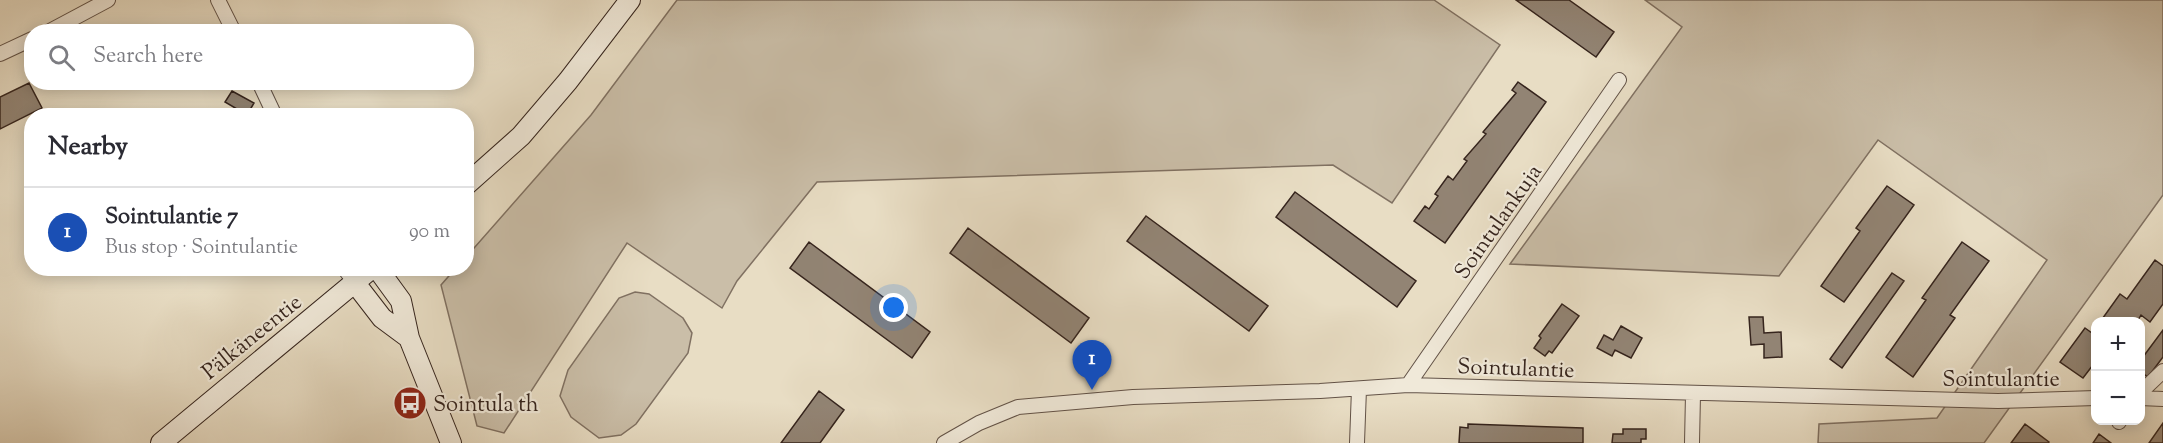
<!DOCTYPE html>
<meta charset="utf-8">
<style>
:root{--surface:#fff;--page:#f7f7f7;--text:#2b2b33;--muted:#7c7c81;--line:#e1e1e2;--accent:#111827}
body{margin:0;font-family:"Sorts Mill Goudy",serif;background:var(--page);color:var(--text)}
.controls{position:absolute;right:18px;bottom:18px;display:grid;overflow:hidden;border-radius:12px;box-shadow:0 3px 15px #0003}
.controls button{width:54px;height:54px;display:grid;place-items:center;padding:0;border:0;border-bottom:2px solid var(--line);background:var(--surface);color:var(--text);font:30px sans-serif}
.you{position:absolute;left:894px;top:308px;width:21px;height:21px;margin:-15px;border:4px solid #fff;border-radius:50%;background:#1a73e8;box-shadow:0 0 0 9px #1a73e833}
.badge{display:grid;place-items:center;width:39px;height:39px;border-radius:50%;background:var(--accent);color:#fff;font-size:20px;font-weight:700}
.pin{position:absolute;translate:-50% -50px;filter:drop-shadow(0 2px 3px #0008)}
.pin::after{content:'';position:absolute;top:32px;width:21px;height:18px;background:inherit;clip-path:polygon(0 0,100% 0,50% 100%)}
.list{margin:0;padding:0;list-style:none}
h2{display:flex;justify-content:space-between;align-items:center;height:78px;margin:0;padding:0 24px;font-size:26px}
h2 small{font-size:20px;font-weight:400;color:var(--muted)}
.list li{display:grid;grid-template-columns:39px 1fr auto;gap:18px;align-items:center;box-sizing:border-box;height:90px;padding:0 24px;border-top:2px solid var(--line)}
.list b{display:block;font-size:22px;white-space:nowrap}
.list p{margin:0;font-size:20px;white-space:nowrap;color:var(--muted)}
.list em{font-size:20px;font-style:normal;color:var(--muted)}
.icon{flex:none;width:33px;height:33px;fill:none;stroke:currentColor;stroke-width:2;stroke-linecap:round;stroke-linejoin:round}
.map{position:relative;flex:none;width:2163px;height:443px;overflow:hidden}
.search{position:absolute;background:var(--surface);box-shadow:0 3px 15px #0003;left:24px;top:24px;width:450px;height:66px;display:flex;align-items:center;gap:15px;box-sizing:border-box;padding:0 21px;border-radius:24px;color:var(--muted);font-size:22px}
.panel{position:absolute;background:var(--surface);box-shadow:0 3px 15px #0003;left:24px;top:108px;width:450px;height:168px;border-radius:24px}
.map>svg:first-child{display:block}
.green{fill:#cabea8;stroke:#807162;stroke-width:1.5}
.building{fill:#928474;stroke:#35241d;stroke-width:1.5}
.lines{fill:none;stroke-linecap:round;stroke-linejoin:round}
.street-casing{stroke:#625247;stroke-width:16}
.secondary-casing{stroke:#35241d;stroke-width:22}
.street{stroke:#f0e9d9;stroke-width:14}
.secondary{stroke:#f0e9d9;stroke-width:20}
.labels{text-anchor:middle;stroke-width:4.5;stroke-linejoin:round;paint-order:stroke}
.street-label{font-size:22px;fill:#35241d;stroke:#f0e9d9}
.poi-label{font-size:22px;fill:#35241d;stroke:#f0e9d9;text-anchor:start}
</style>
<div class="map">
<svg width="2163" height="443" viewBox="0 0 2163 443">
<rect width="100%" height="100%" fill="#e8ddc4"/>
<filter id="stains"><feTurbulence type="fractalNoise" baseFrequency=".00333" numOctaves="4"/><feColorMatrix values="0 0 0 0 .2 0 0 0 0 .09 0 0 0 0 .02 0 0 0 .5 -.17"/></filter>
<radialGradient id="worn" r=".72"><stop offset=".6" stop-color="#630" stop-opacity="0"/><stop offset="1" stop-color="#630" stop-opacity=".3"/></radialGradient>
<!-- green -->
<path class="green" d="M677,0H1434L1500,45L1392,203L1333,165L817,182L737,281L722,308L627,243L504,433L477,426L441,285L455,269L466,268L467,256L591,115Z
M1645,0H2163V195L1984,443H1818L1819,424L1937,418L2047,260L1878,140L1779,276L1510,264L1682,27Z
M635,292L649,294L683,318L692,333L688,353L636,424L621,435L599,438L571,417L560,396L568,370L619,298Z"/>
<!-- building -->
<path class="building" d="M1516,0H1569L1614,32L1596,57Z
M1518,82L1546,102L1445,243L1414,221L1425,206L1429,209L1438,196L1435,194L1448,176L1453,180L1467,161L1464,159L1486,134L1483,132L1516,93L1512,90Z
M29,83L42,108L0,129V97Z
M232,91L254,103L247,115L225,102Z
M1887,186L1914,205L1844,302L1821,286L1860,231L1856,228Z
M1295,192L1416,281L1397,307L1276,217Z
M1146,216L1268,306L1249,331L1127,241Z
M968,228L1089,318L1071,343L950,253Z
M809,242L930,332L912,358L790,268Z
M1962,242L1989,261L1950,315L1955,318L1913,377L1886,357L1926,300L1922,298Z
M2155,260L2163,266V304L2150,322L2141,315L2137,322H2100L2120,294L2127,299Z
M1892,273L1904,281L1842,368L1830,359Z
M1562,304L1579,316L1552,353L1549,351L1545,356L1534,348L1541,338L1539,336Z
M1749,317H1763L1764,333L1781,332L1782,357L1764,358V344L1751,345Z
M1621,326L1642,338L1631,358L1615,350L1612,356L1597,348L1604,335L1613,340Z
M2085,328L2092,333L2096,328V361L2083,378L2060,362Z
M2163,330V357L2148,377L2140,372V361Z
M819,391L844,410L838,418L820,443H781Z
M2163,423V443H2149Z
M1468,424L1583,428V443H1459L1460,427L1468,428Z
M2025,424L2049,442L2048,443H2011Z
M1623,429H1646V439H1641V443H1612L1613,434H1623Z
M2099,434L2111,443H2093Z"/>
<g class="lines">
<defs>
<path id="street" d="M218,0L234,32
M48,32L108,0
M0,54L32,39
M259,82L275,116
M344,268L355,283
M1408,385L1619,80
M2140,393L2163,371
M2140,398L2163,399
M2119,422L2120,420
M944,443L979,423L1018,407L1133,397L1320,391L1408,385L1998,401L2096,398
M1357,443L1359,389
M1692,443L1693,394"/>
<path id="secondary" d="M466,185L521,136L568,81L630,0
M377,268L401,301L409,338L451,443
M355,283L382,318L409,338
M161,443L372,268"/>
</defs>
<!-- street casing -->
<use href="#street" class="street-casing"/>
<!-- secondary casing -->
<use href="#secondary" class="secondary-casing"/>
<!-- street -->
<use href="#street" class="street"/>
<!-- secondary -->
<use href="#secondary" class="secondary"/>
</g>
<!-- icons -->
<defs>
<symbol id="bus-disc" viewBox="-11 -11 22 22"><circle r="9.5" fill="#8f2418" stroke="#f0e9d9"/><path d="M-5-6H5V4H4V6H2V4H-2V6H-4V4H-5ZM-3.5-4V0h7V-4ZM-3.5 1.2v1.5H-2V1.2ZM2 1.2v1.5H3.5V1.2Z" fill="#fff"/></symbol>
</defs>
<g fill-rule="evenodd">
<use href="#bus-disc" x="391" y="384" width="38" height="38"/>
</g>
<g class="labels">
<!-- street labels -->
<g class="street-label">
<text transform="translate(1497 221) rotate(-55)" y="8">Sointulankuja</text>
<text transform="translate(251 336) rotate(-39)" y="8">Pälkäneentie</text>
<text transform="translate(1516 367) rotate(2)" y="8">Sointulantie</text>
<text x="2001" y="386">Sointulantie</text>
</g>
<!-- poi labels -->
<g class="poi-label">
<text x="433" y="411">Sointula th</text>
</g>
</g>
<rect width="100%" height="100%" filter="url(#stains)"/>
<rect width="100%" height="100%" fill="url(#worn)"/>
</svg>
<div class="controls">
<button>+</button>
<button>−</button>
</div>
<div class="you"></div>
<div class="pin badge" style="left:1092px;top:390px;background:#1a4fb4">1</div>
<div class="search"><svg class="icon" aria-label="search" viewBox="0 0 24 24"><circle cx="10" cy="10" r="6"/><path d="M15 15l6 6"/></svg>Search here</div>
<section class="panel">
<h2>Nearby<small></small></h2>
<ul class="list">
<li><span class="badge" style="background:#1a4fb4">1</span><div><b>Sointulantie 7</b><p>Bus stop · Sointulantie</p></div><em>90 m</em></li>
</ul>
</section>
</div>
